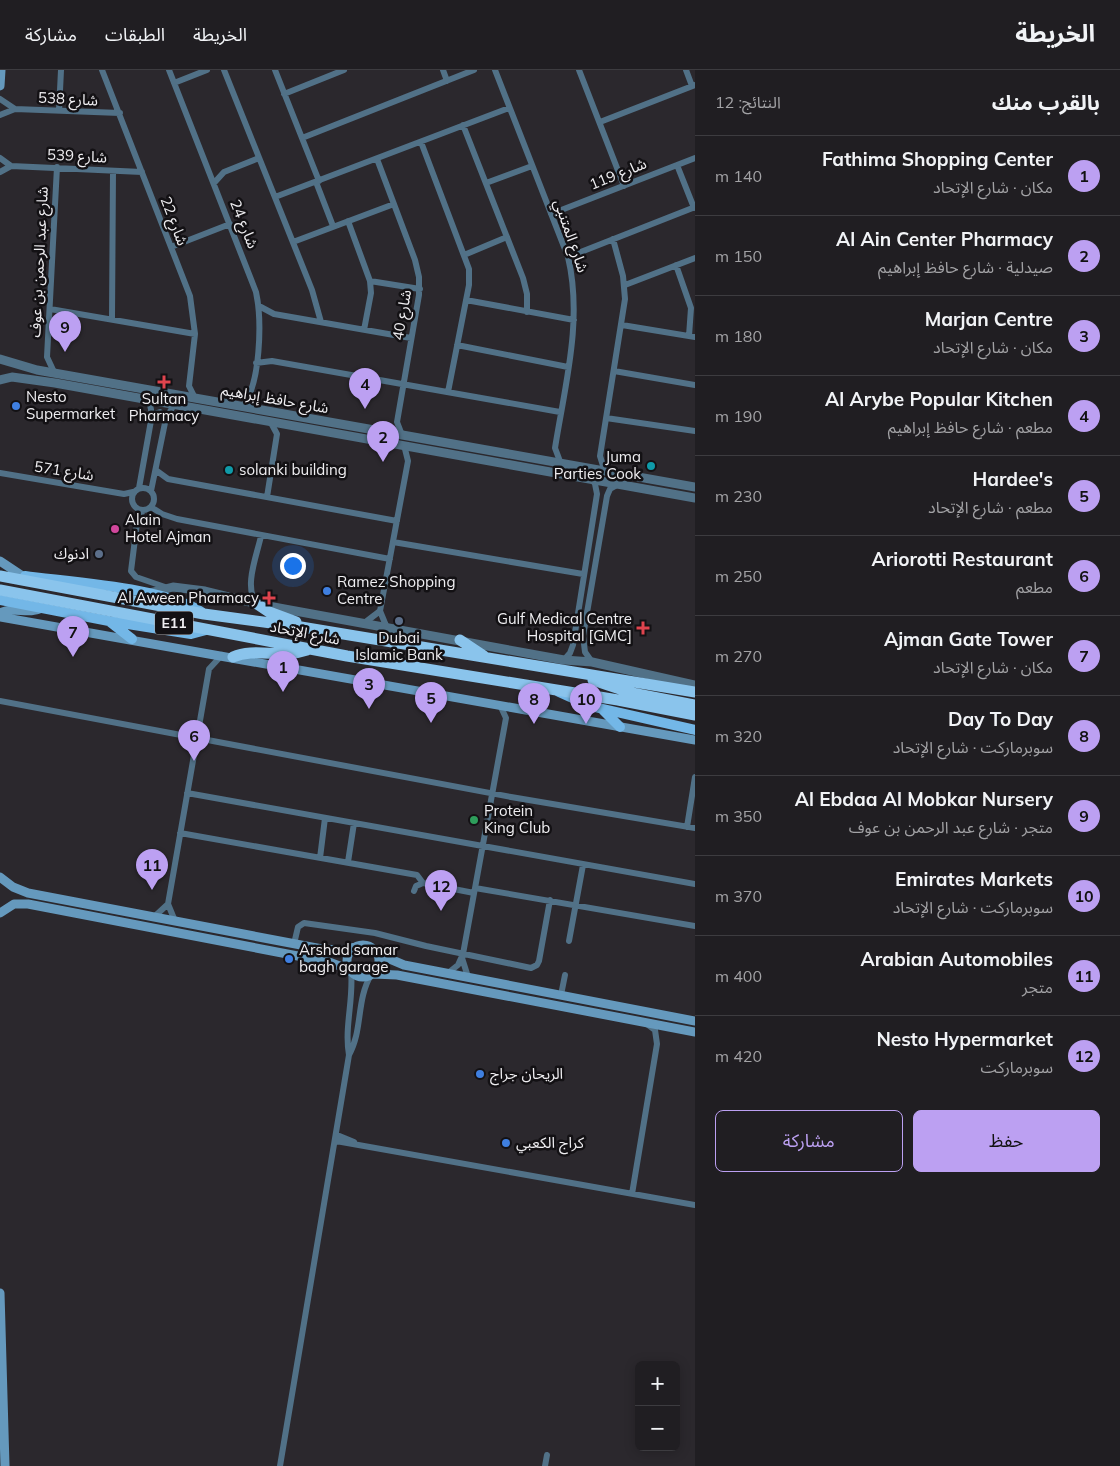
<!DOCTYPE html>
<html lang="ar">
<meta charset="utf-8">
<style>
:root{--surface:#201e22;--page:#28272a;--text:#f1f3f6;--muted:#a2a2a5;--line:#3d3c40;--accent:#bca0f2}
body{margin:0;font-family:Mulish,"Noto Sans Arabic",sans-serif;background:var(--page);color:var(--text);direction:rtl}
.controls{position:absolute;right:15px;bottom:15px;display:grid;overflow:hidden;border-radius:8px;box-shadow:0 2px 12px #0003}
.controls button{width:45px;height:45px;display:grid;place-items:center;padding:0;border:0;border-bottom:1px solid var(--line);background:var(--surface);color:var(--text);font:25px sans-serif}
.you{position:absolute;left:292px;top:495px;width:18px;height:18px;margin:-12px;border:4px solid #fff;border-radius:50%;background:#1a73e8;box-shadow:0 0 0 8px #1a73e833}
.badge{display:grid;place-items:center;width:32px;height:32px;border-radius:50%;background:var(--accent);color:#111;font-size:16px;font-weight:700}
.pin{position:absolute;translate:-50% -41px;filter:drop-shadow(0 1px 2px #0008)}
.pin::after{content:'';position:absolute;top:26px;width:18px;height:15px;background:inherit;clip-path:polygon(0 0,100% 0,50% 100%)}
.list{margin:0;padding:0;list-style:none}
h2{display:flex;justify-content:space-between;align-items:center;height:65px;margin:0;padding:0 20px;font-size:21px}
h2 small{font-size:16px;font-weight:400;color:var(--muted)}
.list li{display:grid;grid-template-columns:32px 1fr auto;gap:15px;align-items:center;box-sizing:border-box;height:80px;padding:0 20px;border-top:1px solid var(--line)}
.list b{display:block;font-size:19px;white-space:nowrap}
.list p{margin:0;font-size:16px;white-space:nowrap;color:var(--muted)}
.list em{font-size:16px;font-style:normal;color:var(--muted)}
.actions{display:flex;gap:10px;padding:15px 20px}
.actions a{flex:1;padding:11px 0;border:1px solid var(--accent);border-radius:8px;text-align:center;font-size:18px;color:var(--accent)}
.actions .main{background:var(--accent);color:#111}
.map{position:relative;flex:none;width:695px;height:1396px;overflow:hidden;direction:ltr}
header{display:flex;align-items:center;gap:30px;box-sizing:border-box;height:70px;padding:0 25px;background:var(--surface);border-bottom:1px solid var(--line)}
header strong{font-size:24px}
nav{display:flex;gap:28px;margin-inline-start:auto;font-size:18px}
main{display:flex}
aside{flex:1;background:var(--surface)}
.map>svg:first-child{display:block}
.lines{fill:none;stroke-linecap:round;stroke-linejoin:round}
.minor{stroke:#517187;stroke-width:6}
.tertiary{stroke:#517187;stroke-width:9}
.secondary{stroke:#6599bd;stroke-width:9}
.primary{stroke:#73b7e7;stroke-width:10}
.trunk{stroke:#8ac4ec;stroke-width:11}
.health-dot{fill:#e0444e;stroke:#131114;stroke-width:2}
.shop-dot{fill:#3f7fe0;stroke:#131114;stroke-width:2}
.culture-dot{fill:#0f9aa8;stroke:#131114;stroke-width:2}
.hotel-dot{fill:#d1479c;stroke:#131114;stroke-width:2}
.service-dot{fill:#5c6f8a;stroke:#131114;stroke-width:2}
.leisure-dot{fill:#2e9e5b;stroke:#131114;stroke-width:2}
.labels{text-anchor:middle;stroke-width:5;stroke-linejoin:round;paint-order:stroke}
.shield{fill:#131114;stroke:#adacaf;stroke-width:1}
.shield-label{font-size:14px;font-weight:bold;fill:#efeef1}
.street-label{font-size:15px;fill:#efeef1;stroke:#131114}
.poi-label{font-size:15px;fill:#efeef1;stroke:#131114;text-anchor:start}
</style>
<header>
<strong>الخريطة</strong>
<nav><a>الخريطة</a><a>الطبقات</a><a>مشاركة</a></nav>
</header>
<main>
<aside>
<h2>بالقرب منك<small>النتائج: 12</small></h2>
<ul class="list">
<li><span class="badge">1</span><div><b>Fathima Shopping Center</b><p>مكان · شارع الإتحاد</p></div><em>140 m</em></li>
<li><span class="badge">2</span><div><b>Al Ain Center Pharmacy</b><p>صيدلية · شارع حافظ إبراهيم</p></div><em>150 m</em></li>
<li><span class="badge">3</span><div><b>Marjan Centre</b><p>مكان · شارع الإتحاد</p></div><em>180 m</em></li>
<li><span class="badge">4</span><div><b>Al Arybe Popular Kitchen</b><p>مطعم · شارع حافظ إبراهيم</p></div><em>190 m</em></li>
<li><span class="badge">5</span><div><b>Hardee's</b><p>مطعم · شارع الإتحاد</p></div><em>230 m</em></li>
<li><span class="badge">6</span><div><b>Ariorotti Restaurant</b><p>مطعم</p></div><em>250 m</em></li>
<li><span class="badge">7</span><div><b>Ajman Gate Tower</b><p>مكان · شارع الإتحاد</p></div><em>270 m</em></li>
<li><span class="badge">8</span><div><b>Day To Day</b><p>سوبرماركت · شارع الإتحاد</p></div><em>320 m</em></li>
<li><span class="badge">9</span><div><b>Al Ebdaa Al Mobkar Nursery</b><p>متجر · شارع عبد الرحمن بن عوف</p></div><em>350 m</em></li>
<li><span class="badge">10</span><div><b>Emirates Markets</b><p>سوبرماركت · شارع الإتحاد</p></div><em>370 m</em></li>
<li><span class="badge">11</span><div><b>Arabian Automobiles</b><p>متجر</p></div><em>400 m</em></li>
<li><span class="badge">12</span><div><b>Nesto Hypermarket</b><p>سوبرماركت</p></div><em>420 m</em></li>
</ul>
<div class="actions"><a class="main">حفظ</a><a>مشاركة</a></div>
</aside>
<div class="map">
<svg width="695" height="1396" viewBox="0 0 695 1396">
<rect width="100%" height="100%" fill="#2b282d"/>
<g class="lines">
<!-- minor -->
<path class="minor" d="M102,0L190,226L195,264L189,316L195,328
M169,0L256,222C262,250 261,315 242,337
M224,0L312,220L321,252
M275,0L319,111
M443,0L447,11
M495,0L568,187C583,250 565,315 555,378L561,394
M579,0L624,116
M686,0L692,16
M174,13L207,0
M284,24L344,0
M0,29L15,39
M59,41L61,0
M0,45L15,39L120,43
M600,52L695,15
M463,55L523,208L527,224V242
M302,68L474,0
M421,72L469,199V215L448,322
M0,88L11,96
M377,89L415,190L419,207V225L397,352L402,365
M677,95L694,138
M0,102L11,96L142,102
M316,112L333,156
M214,113L224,102L259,88
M486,113L532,96
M275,127L509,38
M551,144L695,88
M348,151L370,211L371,223L364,260
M293,172L394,134
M171,177L230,154
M464,185L507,167
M568,187L695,137
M676,195L691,238L689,266
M370,211L420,219
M625,215L695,188
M466,230L574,250
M259,236L274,244L411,268
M50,239L195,264
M112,249L113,101
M622,255L695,267
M457,275L568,297
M256,293L272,291L560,342
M614,301L695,315
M54,302L47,287L57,97
M152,345L160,342L166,348
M606,348L695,361
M157,401L168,409L397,451
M605,402L600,386L625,229L623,206L613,169
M0,403L124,424L133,422
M132 429a11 11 0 1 1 22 0a11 11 0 1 1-22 0Z
M139,418L152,345L149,329
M151,421L166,348L174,335
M267,427L277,364L270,351
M151,437L162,444L177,449L390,489
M143,440L137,453L131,501L136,507L165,517
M393,472L583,504
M257,534C243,518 257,485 261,466
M363,554L380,541
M387,558L380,541L408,391L404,375
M564,590L570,583L573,575L597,424L595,414L592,409
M592,592L585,582L583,566L607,426L610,419L619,414
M0,631L511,727L695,758
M187,723L695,814
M687,757L695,707
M180,763L417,805L423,813
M320,788L325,748
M348,792L354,753
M475,818L695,856
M414,821L416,816L423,813L474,823
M154,847L168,834
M175,851L168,834L209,599L222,585
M569,871L583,795
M294,874L298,857L304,853L375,863L426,876L531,898L537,895L539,891L550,830
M462,888L468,907
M448,903L458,895L463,884L506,648L500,635
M561,925L565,905
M349,985C363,960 356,930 371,905
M337,1065L354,1072
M336,1071L695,1135
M632,1124L657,974L655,960L647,954
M280,1396L349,985C344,957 354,929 351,901
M545,1396L547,1385"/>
<!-- tertiary -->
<path class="tertiary" d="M0,289L37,300L695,417
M0,310L12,307L55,313L695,428
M149,523L173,517L205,521L257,534L564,590L592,592L695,615"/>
<!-- secondary -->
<path class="secondary" d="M0,16L1,0
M0,491L21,505
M0,543C14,536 28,545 42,538
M0,547L695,670
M0,807L13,817L28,823L322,879L342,880L356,877
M0,843L14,834H28L329,892L350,900
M347 891a16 16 0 1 1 32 0a16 16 0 1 1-32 0Z
M378,884L404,895L695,951
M373,904L397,905L695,962
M0,1223L5,1396"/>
<!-- primary -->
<path class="primary" d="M25,506C69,512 172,518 204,544
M0,530L109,551L191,564L206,560
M109,551L132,569
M559,622L590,636L695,660
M602,639L620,657"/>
<!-- trunk -->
<path class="trunk" d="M0,506L204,544L301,557L695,622
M0,520L347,586L618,630L695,645
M257,534L269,542L296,552
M460,570L484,586
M233,587C255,577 281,589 307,580
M593,610L632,623L695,635"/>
</g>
<!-- markers -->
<g class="health-dot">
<path d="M161.5 304.5h5v5h5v5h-5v5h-5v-5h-5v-5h5z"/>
<path d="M266.5 520.5h5v5h5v5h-5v5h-5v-5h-5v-5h5z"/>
<path d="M640.5 550.5h5v5h5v5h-5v5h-5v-5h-5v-5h5z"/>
</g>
<g class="shop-dot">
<circle cx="16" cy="336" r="5"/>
<circle cx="327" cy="521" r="5"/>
<circle cx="289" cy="889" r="5"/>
<circle cx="480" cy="1004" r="5"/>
<circle cx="506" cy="1073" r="5"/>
</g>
<g class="culture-dot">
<circle cx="651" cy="396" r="5"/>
<circle cx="229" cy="400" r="5"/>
</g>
<circle class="hotel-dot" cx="115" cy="459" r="5"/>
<g class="service-dot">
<circle cx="99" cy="484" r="5"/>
<circle cx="399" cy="551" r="5"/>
</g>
<circle class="leisure-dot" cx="474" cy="750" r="5"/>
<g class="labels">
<!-- shield labels -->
<rect class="shield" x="155" y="541.5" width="38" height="23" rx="4"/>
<g class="shield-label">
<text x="174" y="558">E11</text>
</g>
<!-- street labels -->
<g class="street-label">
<text transform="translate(68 29) rotate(3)" y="5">شارع 538</text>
<text transform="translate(77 86) rotate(3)" y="5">شارع 539</text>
<text transform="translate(618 104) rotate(-22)" y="5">شارع 119</text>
<text transform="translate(174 151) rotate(69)" y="5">شارع 22</text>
<text transform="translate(244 154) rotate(68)" y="5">شارع 24</text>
<text transform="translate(571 166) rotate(71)" y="5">شارع المتنبي</text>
<text transform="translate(39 192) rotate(-87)" y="5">شارع عبد الرحمن بن عوف</text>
<text transform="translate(402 245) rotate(-80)" y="5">شارع 40</text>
<text transform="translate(275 329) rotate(10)" y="5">شارع حافظ إبراهيم</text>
<text transform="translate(64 401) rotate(9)" y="5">شارع 571</text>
<text transform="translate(305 563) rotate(11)" y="5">شارع الإتحاد</text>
</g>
<!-- poi labels -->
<g class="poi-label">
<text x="26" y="332">Nesto<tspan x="26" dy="17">Supermarket</tspan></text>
<text x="164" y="334" text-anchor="middle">Sultan<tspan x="164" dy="17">Pharmacy</tspan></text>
<text x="641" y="392" text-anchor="end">Juma<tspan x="641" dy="17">Parties Cook</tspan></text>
<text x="239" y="405">solanki building</text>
<text x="125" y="455">Alain<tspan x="125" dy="17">Hotel Ajman</tspan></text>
<text x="89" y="489" text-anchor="end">ادنوك</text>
<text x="337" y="517">Ramez Shopping<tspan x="337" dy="17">Centre</tspan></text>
<text x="259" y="533" text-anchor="end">Al Aween Pharmacy</text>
<text x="632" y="554" text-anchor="end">Gulf Medical Centre<tspan x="632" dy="17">Hospital [GMC]</tspan></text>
<text x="399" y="573" text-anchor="middle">Dubai<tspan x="399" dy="17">Islamic Bank</tspan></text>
<text x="484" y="746">Protein<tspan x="484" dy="17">King Club</tspan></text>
<text x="299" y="885">Arshad samar<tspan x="299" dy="17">bagh garage</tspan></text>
<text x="490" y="1009">الريحان جراج</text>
<text x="516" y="1078">كراج الكعبي</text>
</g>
</g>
</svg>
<div class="controls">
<button>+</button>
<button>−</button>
</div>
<div class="you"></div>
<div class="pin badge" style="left:283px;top:622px">1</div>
<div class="pin badge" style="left:383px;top:392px">2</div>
<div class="pin badge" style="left:369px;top:639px">3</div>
<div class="pin badge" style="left:365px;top:339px">4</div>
<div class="pin badge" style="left:431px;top:653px">5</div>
<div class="pin badge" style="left:194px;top:691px">6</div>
<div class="pin badge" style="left:73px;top:587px">7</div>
<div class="pin badge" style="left:534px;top:654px">8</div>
<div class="pin badge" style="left:65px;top:282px">9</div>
<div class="pin badge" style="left:586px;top:654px">10</div>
<div class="pin badge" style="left:152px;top:820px">11</div>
<div class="pin badge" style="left:441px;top:841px">12</div>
</div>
</main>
